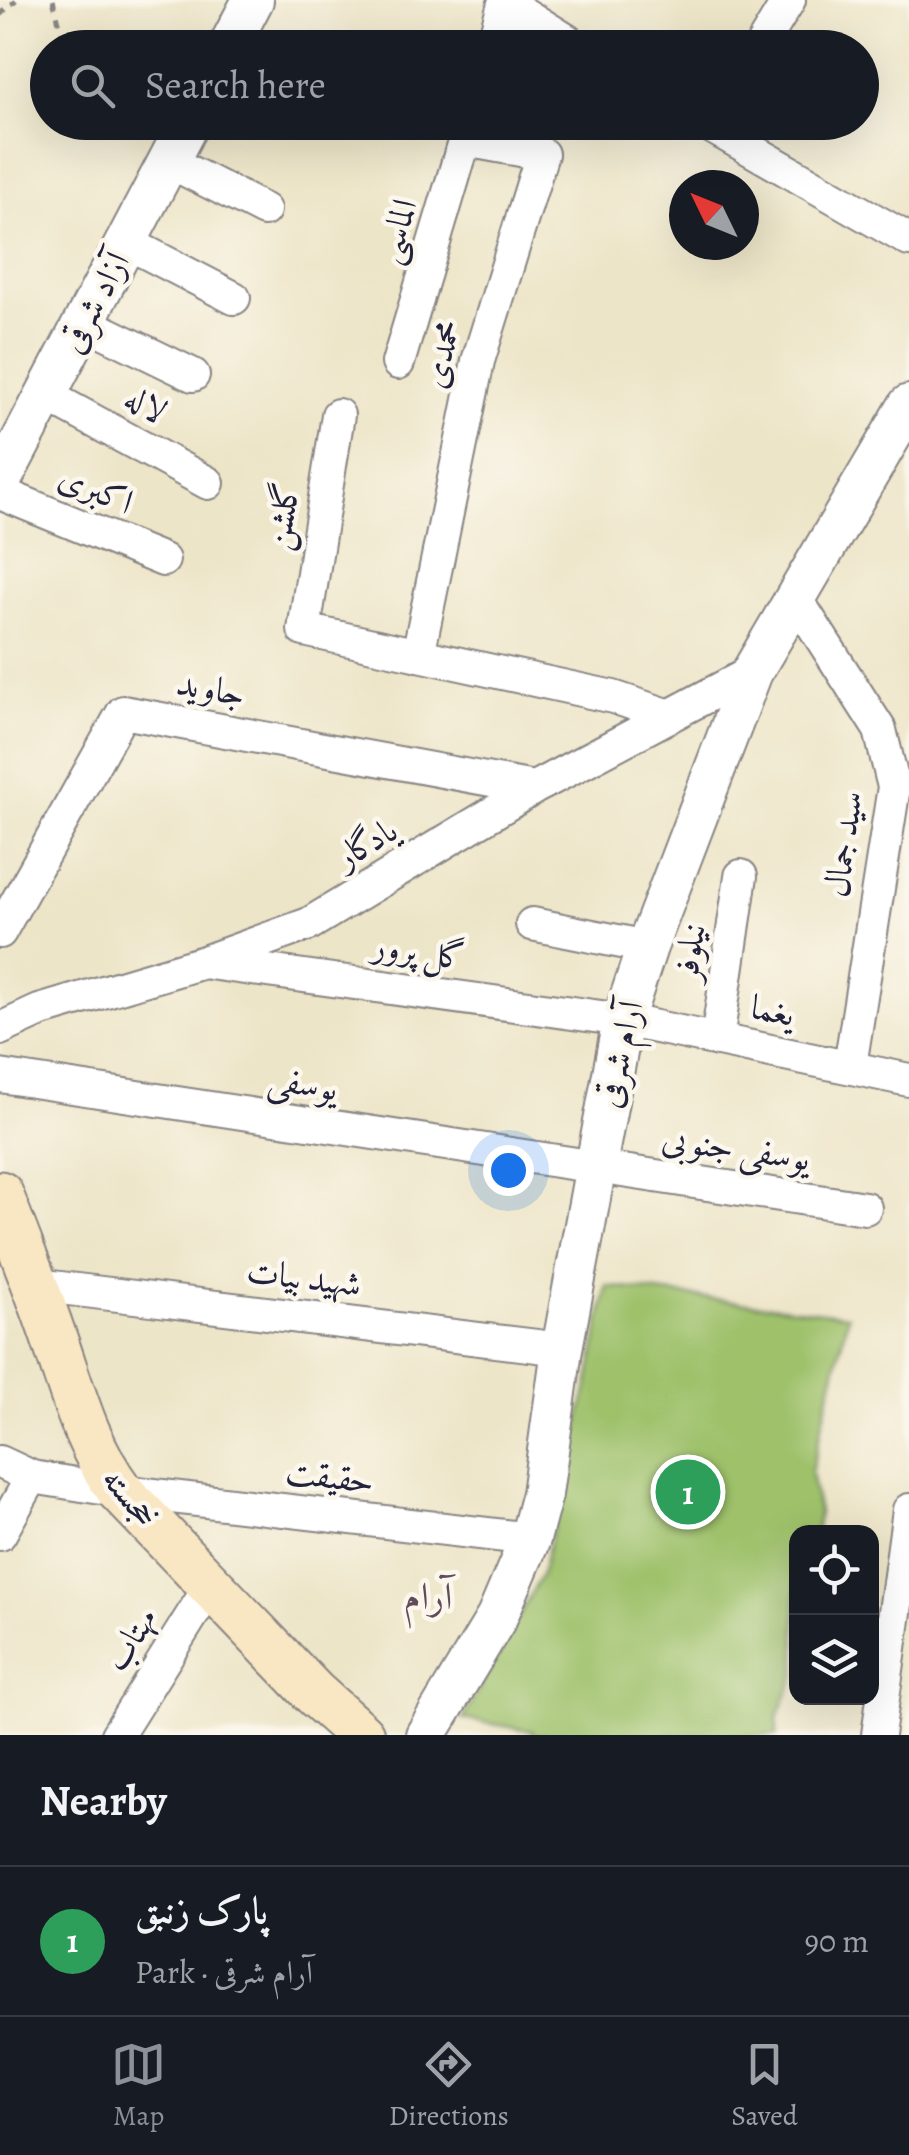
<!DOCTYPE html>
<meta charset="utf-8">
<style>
:root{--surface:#171b24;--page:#20242c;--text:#f1f3f6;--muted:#9ea1a6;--line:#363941;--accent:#8c9099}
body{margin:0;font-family:Alegreya,Amiri,serif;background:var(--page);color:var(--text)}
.controls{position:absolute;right:30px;bottom:30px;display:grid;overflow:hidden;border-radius:20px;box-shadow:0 10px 40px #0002}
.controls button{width:90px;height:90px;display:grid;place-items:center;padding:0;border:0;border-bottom:2px solid var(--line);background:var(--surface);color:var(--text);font:50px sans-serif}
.compass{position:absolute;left:669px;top:170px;width:90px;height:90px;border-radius:50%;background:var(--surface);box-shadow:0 10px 40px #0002;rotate:313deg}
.you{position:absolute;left:508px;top:1170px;width:35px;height:35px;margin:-25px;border:8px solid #fff;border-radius:50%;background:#1a73e8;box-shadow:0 0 0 15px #1a73e833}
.badge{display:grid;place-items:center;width:65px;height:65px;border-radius:50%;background:var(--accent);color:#fff;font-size:32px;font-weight:700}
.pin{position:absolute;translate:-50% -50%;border:5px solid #fff;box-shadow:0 2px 10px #0006}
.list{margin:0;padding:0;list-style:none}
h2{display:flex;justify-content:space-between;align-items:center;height:130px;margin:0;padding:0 40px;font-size:42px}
h2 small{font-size:32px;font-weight:400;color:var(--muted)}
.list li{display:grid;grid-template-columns:65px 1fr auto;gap:30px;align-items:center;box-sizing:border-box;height:150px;padding:0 40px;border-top:2px solid var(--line)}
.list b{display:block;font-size:38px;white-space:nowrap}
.list p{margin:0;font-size:32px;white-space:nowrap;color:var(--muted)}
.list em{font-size:32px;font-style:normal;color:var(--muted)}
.icon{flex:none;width:55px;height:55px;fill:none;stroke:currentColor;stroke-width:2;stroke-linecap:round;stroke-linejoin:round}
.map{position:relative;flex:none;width:909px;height:1735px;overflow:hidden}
.search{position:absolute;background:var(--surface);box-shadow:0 10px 40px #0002;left:30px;right:30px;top:30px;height:110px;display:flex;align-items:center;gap:25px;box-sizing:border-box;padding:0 35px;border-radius:55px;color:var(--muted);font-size:38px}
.sheet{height:280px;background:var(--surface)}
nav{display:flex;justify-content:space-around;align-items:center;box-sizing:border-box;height:140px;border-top:2px solid var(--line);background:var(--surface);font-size:28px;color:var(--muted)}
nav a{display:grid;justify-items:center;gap:5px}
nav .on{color:var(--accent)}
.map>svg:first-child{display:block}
.green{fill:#9ec16a;stroke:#607252;stroke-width:2.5}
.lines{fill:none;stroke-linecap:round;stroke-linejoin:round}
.minor-casing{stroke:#888482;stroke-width:36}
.tertiary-casing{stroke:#888482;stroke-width:44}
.secondary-casing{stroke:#888482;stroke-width:49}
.path{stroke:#888482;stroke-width:5;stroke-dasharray:8 8;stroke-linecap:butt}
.minor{stroke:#fff;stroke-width:32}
.tertiary{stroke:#fff;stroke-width:40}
.secondary{stroke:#f9e7c3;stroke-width:45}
.labels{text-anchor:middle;stroke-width:9;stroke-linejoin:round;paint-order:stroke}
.street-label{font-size:35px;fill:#22223b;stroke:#fbf7ec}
.neighbourhood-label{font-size:38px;fill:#614c5a;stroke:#fbf7ec}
</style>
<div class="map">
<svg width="909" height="1735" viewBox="0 0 909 1735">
<rect width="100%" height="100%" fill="#fbf7ec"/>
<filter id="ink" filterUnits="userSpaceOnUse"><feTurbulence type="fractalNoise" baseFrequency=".01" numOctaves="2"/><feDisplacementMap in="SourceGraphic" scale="20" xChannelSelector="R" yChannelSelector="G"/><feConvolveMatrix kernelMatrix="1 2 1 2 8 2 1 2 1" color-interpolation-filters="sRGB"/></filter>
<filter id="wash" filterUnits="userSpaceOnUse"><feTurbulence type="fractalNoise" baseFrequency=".0048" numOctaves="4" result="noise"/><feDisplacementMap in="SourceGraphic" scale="40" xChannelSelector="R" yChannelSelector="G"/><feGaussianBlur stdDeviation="2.25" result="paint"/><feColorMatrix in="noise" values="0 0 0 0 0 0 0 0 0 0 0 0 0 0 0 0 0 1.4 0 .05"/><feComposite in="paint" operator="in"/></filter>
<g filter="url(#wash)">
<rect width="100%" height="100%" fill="#ede5c8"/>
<!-- green -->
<path class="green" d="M607,1286L848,1315L811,1472L818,1511L816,1532H796V1674L777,1719V1735H533V1731L463,1719L541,1575L589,1382Z"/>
</g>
<g filter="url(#ink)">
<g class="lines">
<defs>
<path id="minor" d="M505,2L579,48
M492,48L505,0
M760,48L789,0
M703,122L909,240
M168,161L264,210
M126,242L234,298
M84,322L193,375
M398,363L470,122
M46,395L208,483
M338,415L304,630L613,697L670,716
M0,493L163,560
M795,597L880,730L894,787L850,1066
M418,655L478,361L542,154L465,140
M532,924L647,947
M0,932L123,712L534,788
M209,963L623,1020L909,1080
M0,1029L39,1011L204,962L309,924L534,788L752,672
M717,1040L741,876
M0,1076L865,1208
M36,1285L562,1349
M0,1462L32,1477L120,1491L530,1539
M0,1534L32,1477
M117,1735L211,1585
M878,1735L909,1510"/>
<path id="tertiary" d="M228,48L253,0
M0,482L189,122
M426,1735L497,1617L530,1539L542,1494L562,1349L623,1020L647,947L752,672L909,405"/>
<path id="secondary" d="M0,1194C19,1243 38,1291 55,1341C73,1393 87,1447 120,1491L314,1693L361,1735"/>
</defs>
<!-- minor casing -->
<use href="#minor" class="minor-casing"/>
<!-- tertiary casing -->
<use href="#tertiary" class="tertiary-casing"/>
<!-- secondary casing -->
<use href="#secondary" class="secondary-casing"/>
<!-- path -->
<path class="path" d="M53,0L66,48
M0,15L16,0"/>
<!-- minor -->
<use href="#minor" class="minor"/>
<!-- tertiary -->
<use href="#tertiary" class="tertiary"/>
<!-- secondary -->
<use href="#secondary" class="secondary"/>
</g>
</g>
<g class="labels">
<!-- street labels -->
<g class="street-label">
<text transform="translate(396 231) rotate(-73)" y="12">الماسی</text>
<text transform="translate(94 302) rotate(-62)" y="12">آزاد شرقی</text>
<text transform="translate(441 354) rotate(-76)" y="12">محمدی</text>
<text transform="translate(146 404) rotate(29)" y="12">لاله</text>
<text transform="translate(96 489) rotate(22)" y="12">اکبری</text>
<text transform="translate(282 516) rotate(-81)" y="12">گلشن</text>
<text transform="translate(211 688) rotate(10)" y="12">جاوید</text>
<text transform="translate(366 843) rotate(-31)" y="12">یادگار</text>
<text transform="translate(843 844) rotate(-82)" y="12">سید جمال</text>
<text transform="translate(419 951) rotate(8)" y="12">گل پرور</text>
<text transform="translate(689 952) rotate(-82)" y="12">نیلوفر</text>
<text transform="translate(773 1010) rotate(11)" y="12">یغما</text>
<text transform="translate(619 1054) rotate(-77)" y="12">آرام شرقی</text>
<text transform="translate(303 1083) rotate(9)" y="12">یوسفی</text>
<text transform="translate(736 1148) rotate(8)" y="12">یوسفی جنوبی</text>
<text transform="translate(304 1277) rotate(7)" y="12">شهید بیات</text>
<text transform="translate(330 1476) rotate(7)" y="12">حقیقت</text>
<text transform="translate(131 1497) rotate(50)" y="12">خجسته</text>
<text transform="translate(130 1639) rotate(-58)" y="12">مهتاب</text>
</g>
<!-- neighbourhood labels -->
<g class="neighbourhood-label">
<text x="428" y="1609">آرام</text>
</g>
</g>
</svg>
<div class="controls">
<button><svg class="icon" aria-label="locate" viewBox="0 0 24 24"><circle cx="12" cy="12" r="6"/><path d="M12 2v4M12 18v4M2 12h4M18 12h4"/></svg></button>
<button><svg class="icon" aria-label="layers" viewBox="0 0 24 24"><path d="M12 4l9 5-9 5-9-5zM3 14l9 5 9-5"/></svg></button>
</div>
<svg class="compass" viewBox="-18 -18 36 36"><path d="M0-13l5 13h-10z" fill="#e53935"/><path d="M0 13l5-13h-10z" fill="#9ea1a6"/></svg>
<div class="you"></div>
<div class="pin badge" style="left:688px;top:1492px;background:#2e9e5b">1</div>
<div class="search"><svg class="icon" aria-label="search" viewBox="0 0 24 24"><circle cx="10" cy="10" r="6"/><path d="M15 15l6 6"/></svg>Search here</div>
</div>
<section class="sheet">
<h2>Nearby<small></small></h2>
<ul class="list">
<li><span class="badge" style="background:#2e9e5b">1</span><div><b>پارک زنبق</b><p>Park · آرام شرقی</p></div><em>90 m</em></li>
</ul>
</section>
<nav>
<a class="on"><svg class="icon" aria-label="map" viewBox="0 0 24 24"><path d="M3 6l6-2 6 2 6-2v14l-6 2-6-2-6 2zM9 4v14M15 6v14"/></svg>Map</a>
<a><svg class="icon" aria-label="directions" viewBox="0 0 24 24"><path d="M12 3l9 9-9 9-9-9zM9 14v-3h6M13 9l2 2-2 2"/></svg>Directions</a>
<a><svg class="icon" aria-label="saved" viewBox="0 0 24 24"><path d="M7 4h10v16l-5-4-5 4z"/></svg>Saved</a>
</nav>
